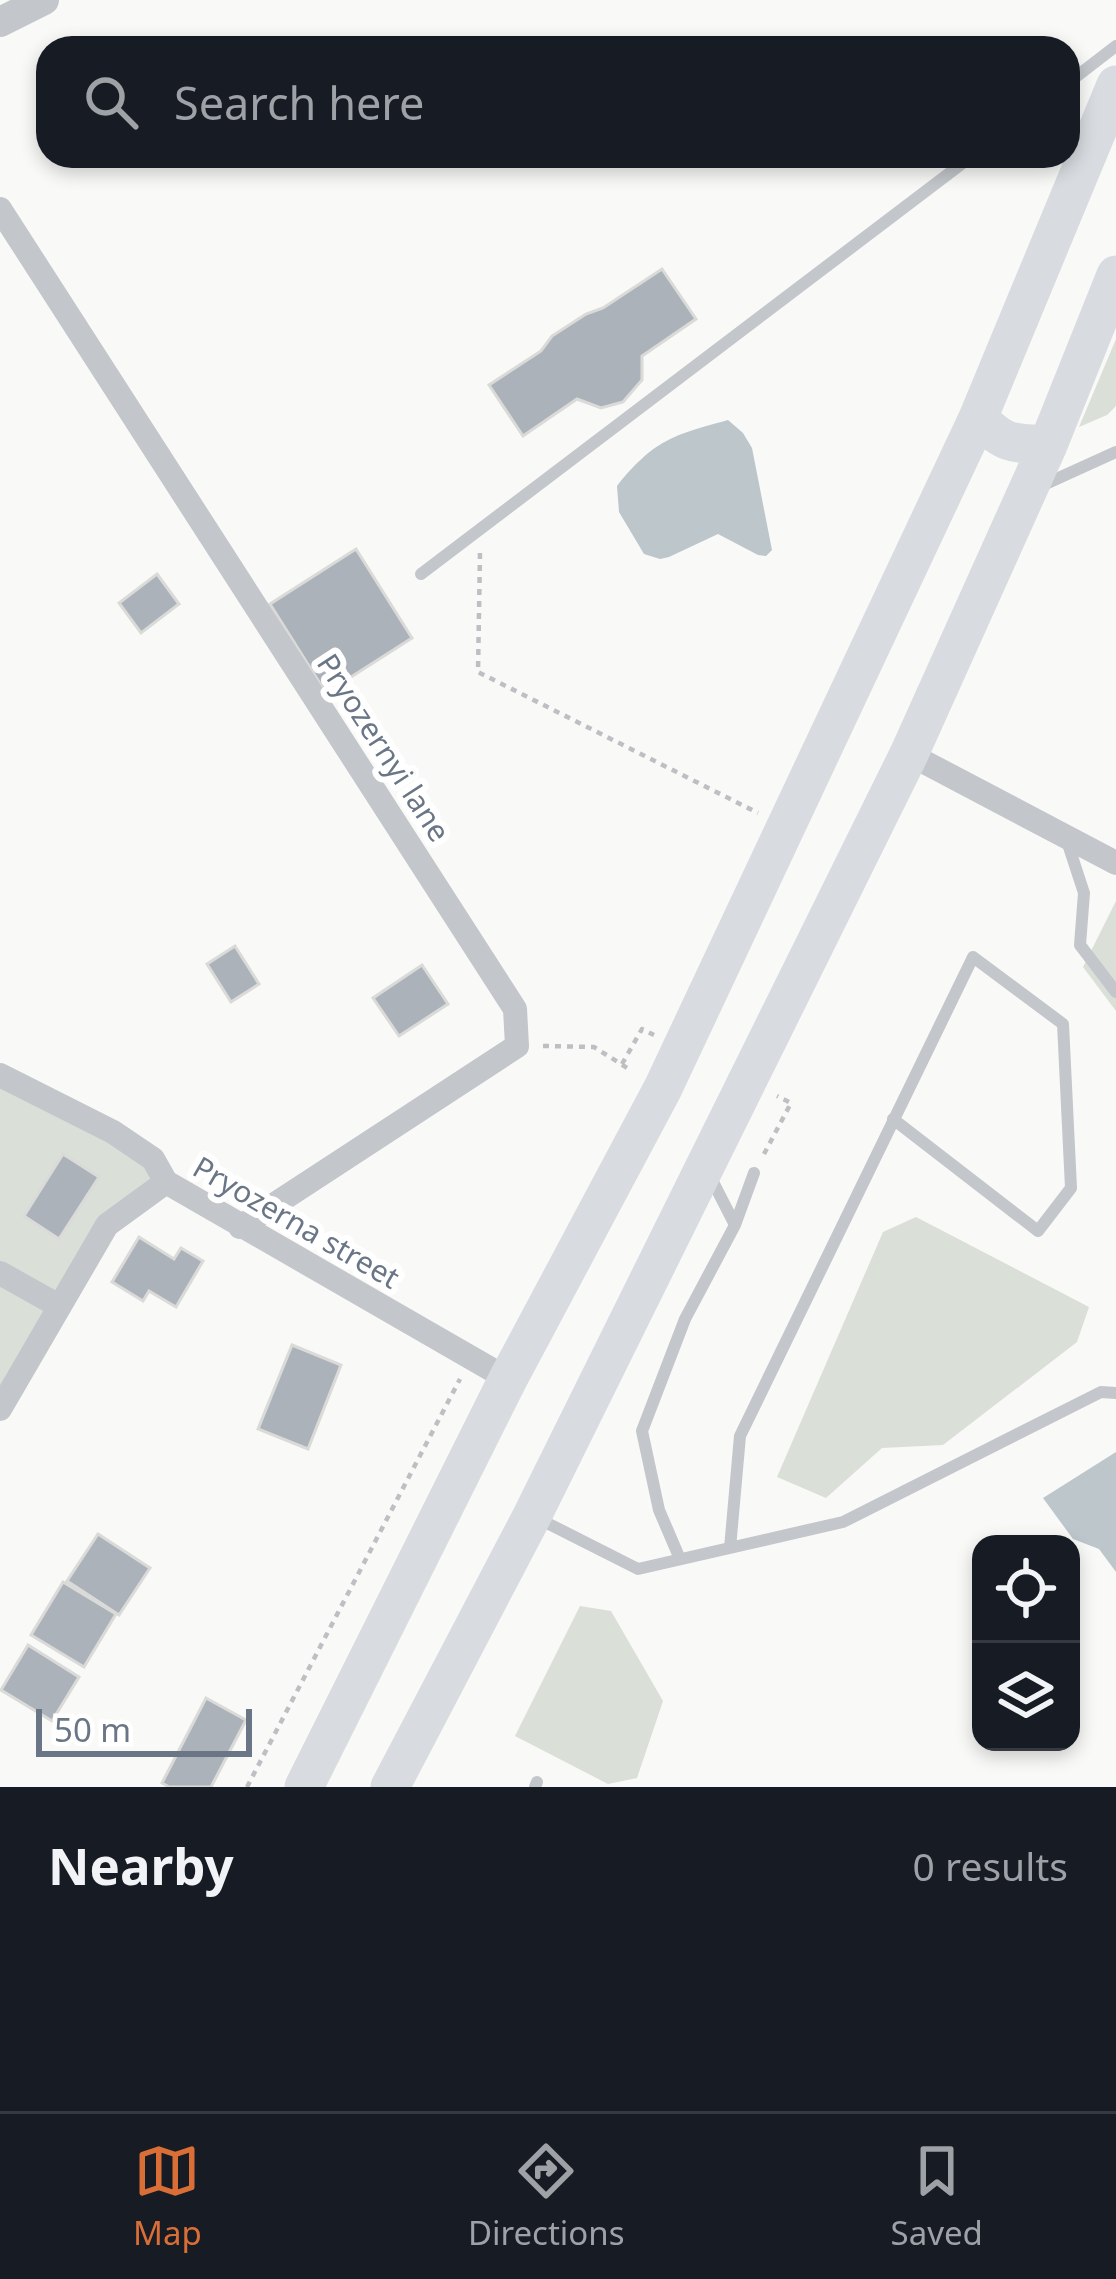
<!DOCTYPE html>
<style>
:root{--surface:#171b24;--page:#242831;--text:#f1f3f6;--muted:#9ea1a6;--line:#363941;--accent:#d96f37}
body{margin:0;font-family:"Noto Sans",sans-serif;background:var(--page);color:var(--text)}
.controls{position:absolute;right:36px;bottom:36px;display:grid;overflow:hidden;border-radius:24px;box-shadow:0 6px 18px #0003}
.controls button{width:108px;height:108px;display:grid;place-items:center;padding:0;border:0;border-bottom:3px solid var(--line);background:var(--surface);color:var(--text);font:60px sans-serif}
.scale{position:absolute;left:36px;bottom:30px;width:216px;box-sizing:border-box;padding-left:12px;border:6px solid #6a7686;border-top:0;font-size:33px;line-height:42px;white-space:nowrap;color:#6a7686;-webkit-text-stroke:9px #fff;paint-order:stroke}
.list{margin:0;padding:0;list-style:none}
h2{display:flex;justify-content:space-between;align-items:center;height:156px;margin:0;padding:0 48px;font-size:51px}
h2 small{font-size:39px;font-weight:400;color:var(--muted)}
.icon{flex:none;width:66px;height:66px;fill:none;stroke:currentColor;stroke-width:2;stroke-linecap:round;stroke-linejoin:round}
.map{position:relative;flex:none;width:1116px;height:1787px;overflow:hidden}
.search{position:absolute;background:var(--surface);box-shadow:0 6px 18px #0003;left:36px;right:36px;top:36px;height:132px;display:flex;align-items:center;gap:30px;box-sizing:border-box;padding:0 42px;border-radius:36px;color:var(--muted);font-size:45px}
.sheet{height:324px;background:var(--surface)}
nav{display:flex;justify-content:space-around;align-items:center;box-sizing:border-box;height:168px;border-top:3px solid var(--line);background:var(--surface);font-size:33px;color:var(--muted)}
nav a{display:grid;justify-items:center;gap:6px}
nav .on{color:var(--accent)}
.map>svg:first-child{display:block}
.green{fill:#dadfd8}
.water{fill:#bdc6cb}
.building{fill:#acb2b9;stroke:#dadbd9;stroke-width:3}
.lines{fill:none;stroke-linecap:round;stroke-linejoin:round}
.path{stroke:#bdbfc2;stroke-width:4.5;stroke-dasharray:6 6;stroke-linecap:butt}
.service{stroke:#c3c6ca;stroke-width:12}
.minor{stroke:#c3c6ca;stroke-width:24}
.tertiary{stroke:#c3c6ca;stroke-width:30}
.primary{stroke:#d8dbdf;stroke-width:39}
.labels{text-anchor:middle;stroke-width:12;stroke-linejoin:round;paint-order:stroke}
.street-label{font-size:30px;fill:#6a7686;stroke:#fff}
</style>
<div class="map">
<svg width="1116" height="1787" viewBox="0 0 1116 1787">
<rect width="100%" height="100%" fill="#f9f9f7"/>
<!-- green -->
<path class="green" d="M1116,339V406L1107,415L1079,427Z
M1116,901V1011L1083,967Z
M0,1074L113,1132L166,1182L106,1225L0,1409Z
M916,1217L1089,1307L1077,1342L943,1445L882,1448L826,1498L777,1477L883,1232Z
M580,1606L611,1611L663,1701L637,1778L608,1784L515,1736Z"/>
<!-- water -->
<path class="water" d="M728,420L743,433L752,448L772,550L766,556L758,555L718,534L669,557L660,559L644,554L619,512L617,486C654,440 673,435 728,420Z
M1116,1452V1572L1099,1549L1073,1539L1043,1498Z"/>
<!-- building -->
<path class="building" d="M662,269L696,319L642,356V380L623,402L601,408L577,399L523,436L489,385L541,351L552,336L586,314L603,308Z
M356,549L412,638L326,693L270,604Z
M157,574L179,604L141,633L119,603Z
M235,946L259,984L231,1002L207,964Z
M422,965L448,1004L399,1036L373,998Z
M63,1154L99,1177L59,1239L24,1216Z
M139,1237L174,1259L181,1248L203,1261L176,1307L149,1291L143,1301L112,1282Z
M292,1345L341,1365L308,1449L258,1429Z
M98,1534L150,1568L119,1615L67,1581Z
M63,1582L116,1614L84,1667L31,1635Z
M28,1645L79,1677L52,1721L1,1690Z
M206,1698L246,1720L211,1787H169L162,1783Z"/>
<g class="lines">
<!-- path -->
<path class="path" d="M480,553L478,672L758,813
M543,1046L594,1047L632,1071
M622,1064L642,1029L654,1035
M764,1154L791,1103L777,1096
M247,1787L460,1379"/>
<!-- service -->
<path class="service" d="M1068,83L1116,46
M1041,486L1116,452
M421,574L972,156
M1066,838L1084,893L1080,945L1116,992
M711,1178L735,1225
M539,1519L638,1569L843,1522L1101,1392L1116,1393
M730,1548L740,1436L973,957L1063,1024L1071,1188L1038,1231L893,1119
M680,1559L659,1510L642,1431L685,1319L735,1225L754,1173
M535,1787L537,1782"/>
<!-- minor -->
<path class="minor" d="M0,209L515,1009L517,1046L240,1227
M909,754L1116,863
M0,1075L113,1132L153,1159L166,1182L508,1379
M0,1273L59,1306
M0,1409L107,1225L166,1182"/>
<!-- tertiary -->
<path class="tertiary" d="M0,22L44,0"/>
<!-- primary -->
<path class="primary" d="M978,418C1005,445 1011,443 1048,445
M304,1787L508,1379L663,1088L978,418L1116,85
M390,1787L532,1516L909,754L1048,445L1116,275"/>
</g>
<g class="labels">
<!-- street labels -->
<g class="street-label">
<text transform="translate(383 748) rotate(57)" y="10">Pryozernyi lane</text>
<text transform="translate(296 1223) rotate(30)" y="10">Pryozerna street</text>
</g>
</g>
</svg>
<div class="controls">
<button><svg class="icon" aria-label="locate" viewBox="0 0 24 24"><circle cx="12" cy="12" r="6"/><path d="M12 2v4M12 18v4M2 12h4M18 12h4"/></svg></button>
<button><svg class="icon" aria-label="layers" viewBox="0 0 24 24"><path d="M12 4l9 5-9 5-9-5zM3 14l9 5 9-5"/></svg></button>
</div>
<div class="scale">50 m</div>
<div class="search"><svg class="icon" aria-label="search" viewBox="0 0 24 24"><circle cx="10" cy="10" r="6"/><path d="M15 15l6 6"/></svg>Search here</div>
</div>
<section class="sheet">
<h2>Nearby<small>0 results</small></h2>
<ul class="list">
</ul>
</section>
<nav>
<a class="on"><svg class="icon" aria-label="map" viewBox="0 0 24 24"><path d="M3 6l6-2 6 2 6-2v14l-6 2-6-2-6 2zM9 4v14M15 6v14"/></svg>Map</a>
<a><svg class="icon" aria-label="directions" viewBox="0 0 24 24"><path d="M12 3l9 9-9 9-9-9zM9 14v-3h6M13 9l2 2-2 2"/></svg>Directions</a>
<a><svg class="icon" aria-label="saved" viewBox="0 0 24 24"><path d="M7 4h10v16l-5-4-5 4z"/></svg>Saved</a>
</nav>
